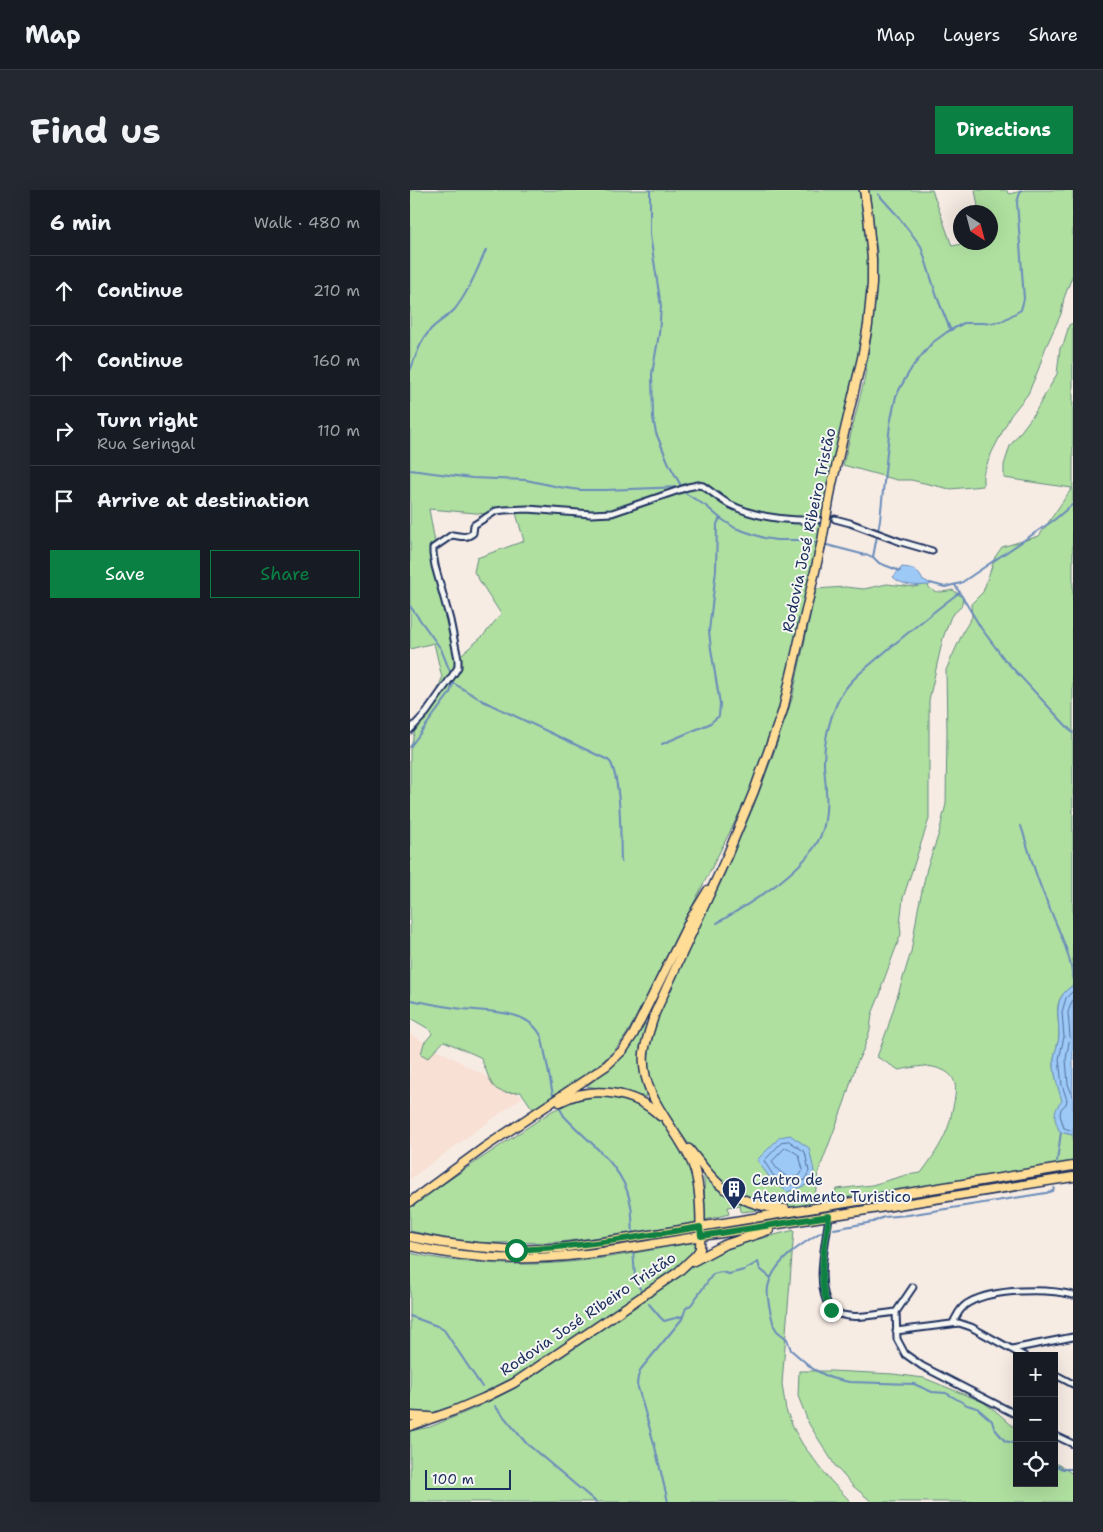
<!DOCTYPE html>
<meta charset="utf-8">
<style>
:root{--surface:#171b24;--page:#242831;--text:#f1f3f6;--muted:#9ea1a6;--line:#363941;--accent:#0b8043}
body{margin:0;font-family:"Shantell Sans",sans-serif;background:var(--page);color:var(--text)}
.controls{position:absolute;right:15px;bottom:15px;display:grid;overflow:hidden;border-radius:0px;box-shadow:0 5px 20px #0002}
.controls button{width:45px;height:45px;display:grid;place-items:center;padding:0;border:0;border-bottom:1px solid var(--line);background:var(--surface);color:var(--text);font:25px sans-serif}
.compass{position:absolute;left:543px;top:15px;width:45px;height:45px;border-radius:50%;background:var(--surface);box-shadow:0 5px 20px #0002;rotate:144deg}
.scale{position:absolute;left:15px;bottom:12px;width:86px;box-sizing:border-box;padding-left:5px;border:2px solid #1b2f5e;border-top:0;font-size:14px;line-height:18px;white-space:nowrap;color:#1b2f5e;-webkit-text-stroke:4px #f6f6f2;paint-order:stroke}
.stop{position:absolute;width:15px;height:15px;margin:-11px;border:4px solid #0b8043;border-radius:50%;background:#fff}
.stop.end{background:#0b8043;border-color:#fff;box-shadow:0 1px 5px #0008}
.list{margin:0;padding:0;list-style:none}
h2{display:flex;justify-content:space-between;align-items:center;height:65px;margin:0;padding:0 20px;font-size:21px}
h2 small{font-size:16px;font-weight:400;color:var(--muted)}
.list li{display:grid;grid-template-columns:32px 1fr auto;gap:15px;align-items:center;box-sizing:border-box;height:70px;padding:0 20px;border-top:1px solid var(--line)}
.list b{display:block;font-size:19px;white-space:nowrap}
.list p{margin:0;font-size:16px;white-space:nowrap;color:var(--muted)}
.list em{font-size:16px;font-style:normal;color:var(--muted)}
.actions{display:flex;gap:10px;padding:15px 20px}
.actions a{flex:1;padding:11px 0;border:1px solid var(--accent);border-radius:0px;text-align:center;font-size:18px;color:var(--accent)}
.actions .main{background:var(--accent);color:#fff}
.icon{flex:none;width:28px;height:28px;fill:none;stroke:currentColor;stroke-width:2;stroke-linecap:round;stroke-linejoin:round}
.map{position:relative;flex:none;width:663px;height:1312px;overflow:hidden;border-radius:0px}
header{display:flex;align-items:center;gap:30px;box-sizing:border-box;height:70px;padding:0 25px;background:var(--surface);border-bottom:1px solid var(--line)}
header strong{font-size:24px}
nav{display:flex;gap:28px;margin-inline-start:auto;font-size:18px}
.intro{display:flex;align-items:center;justify-content:space-between;box-sizing:border-box;height:120px;padding:0 30px}
h1{margin:0;font-size:35px}
.button{padding:12px 22px;border-radius:0px;background:var(--accent);color:#fff;font-size:18px;font-weight:700}
main{display:flex;gap:30px;padding:0 30px}
aside{flex:1;background:var(--surface);border-radius:0px;box-shadow:0 5px 20px #0002}
.map>svg:first-child{display:block}
.built{fill:#f8e0d4}
.green{fill:#afe0a0;stroke:#65887f;fill-rule:evenodd}
.water{fill:#9dc9f7;stroke:#698bba}
.lines{fill:none;stroke-linecap:round;stroke-linejoin:round}
.shore{stroke:#4f6d9b;stroke-width:1}
.stream{stroke:#698bba;stroke-width:2}
.minor-casing{stroke:#1b2f5e;stroke-width:9}
.primary-casing{stroke:#1b2f5e;stroke-width:11}
.minor{stroke:#f6f6f2;stroke-width:5}
.primary{stroke:#ffdd96;stroke-width:8}
.route{stroke:#0b8043;stroke-width:6}
.labels{text-anchor:middle;stroke-width:4;stroke-linejoin:round;paint-order:stroke}
.street-label{font-size:15px;fill:#1b2f5e;stroke:#f6f6f2}
.poi-label{font-size:15px;fill:#1b2f5e;stroke:#f6f6f2;text-anchor:start}
</style>
<header>
<strong>Map</strong>
<nav><a>Map</a><a>Layers</a><a>Share</a></nav>
</header>
<div class="intro"><h1>Find us</h1><a class="button">Directions</a></div>
<main>
<aside>
<h2>6 min<small>Walk · 480 m</small></h2>
<ul class="list">
<li><svg class="icon" aria-label="ahead" viewBox="0 0 24 24"><path d="M12 20V5M6 11l6-6 6 6"/></svg><div><b>Continue</b></div><em>210 m</em></li>
<li><svg class="icon" aria-label="ahead" viewBox="0 0 24 24"><path d="M12 20V5M6 11l6-6 6 6"/></svg><div><b>Continue</b></div><em>160 m</em></li>
<li><svg class="icon" aria-label="right" viewBox="0 0 24 24"><path d="M7 20v-9h11M14 6l5 5-5 5"/></svg><div><b>Turn right</b><p>Rua Seringal</p></div><em>110 m</em></li>
<li><svg class="icon" aria-label="arrive" viewBox="0 0 24 24"><path d="M6 21V4h12l-3 4 3 4H6"/></svg><div><b>Arrive at destination</b></div></li>
</ul>
<div class="actions"><a class="main">Save</a><a>Share</a></div>
</aside>
<div class="map">
<svg width="663" height="1312" viewBox="0 0 663 1312">
<rect width="100%" height="100%" fill="#f7ece4"/>
<filter id="ink" filterUnits="userSpaceOnUse"><feTurbulence type="fractalNoise" baseFrequency=".02" numOctaves="2"/><feDisplacementMap in="SourceGraphic" scale="10" xChannelSelector="R" yChannelSelector="G"/><feConvolveMatrix kernelMatrix="1 2 1 2 8 2 1 2 1" color-interpolation-filters="sRGB"/></filter>
<g filter="url(#ink)">
<!-- built -->
<path class="built" d="M0,844L113,907L0,989Z"/>
<!-- green -->
<path class="green" d="M0,0H449L459,61V80L455,124L449,168L429,254L374,507L336,610L223,833C219,840 214,849 208,856C193,874 144,912 122,918L111,902C77,906 83,891 70,867L34,851L18,868L11,864L14,853L22,844L19,839L0,828V560L5,540L20,522L32,488L24,453L0,459ZM104,316L114,351L67,368L64,382L91,424L73,446L46,469L19,319L77,324Z
M458,0H522L542,56L557,53L580,52V22H569L565,0H596L600,4L615,0H663V84L654,108L651,124L635,159L629,178L618,204L601,225L582,262L573,284V296L540,299L501,290H487L433,275L454,191L461,147L466,103L467,61Z
M663,133V795C641,811 649,822 649,845C649,853 645,860 644,868C643,881 648,898 653,911C643,920 645,931 650,942L663,945V973L423,1011L426,999L462,995L496,985L511,983C521,970 531,955 537,940C540,933 541,925 543,917C547,899 549,884 527,878C514,874 501,878 489,880L467,867L477,840L501,762L508,719L517,678L529,643L534,622L536,614L537,542L536,480L554,440L562,427L561,414L573,402L585,367L592,357L629,346L662,298L594,288V275L600,256L624,224L647,184L650,158L654,153L659,135Z
M477,394L504,397L517,394C523,405 532,402 543,400L553,408L551,417L541,426L533,448L519,510V629L493,708L490,734L491,744L472,795L471,802L462,824L460,840L454,858L446,875L435,911L408,983L404,1014L390,1017L355,1014L328,1004L311,993L303,984L260,930L242,901L236,872L242,841L274,767L312,690L344,615L364,562L382,509L406,399L435,397L454,399Z
M236,834L238,837L233,888L236,907L177,896L213,866L222,854L232,835Z
M200,906C208,909 218,911 226,914C258,928 279,962 285,996C287,1007 287,1019 288,1031L282,1036L150,1052L73,1053L34,1048L0,1041V1017L15,1006L142,921C163,910 176,907 200,906Z
M663,978V982L295,1042V1039Z
M294,982L309,998L340,1017L350,1020L331,1022L330,1015L318,1017L319,1024L295,1030Z
M384,1040L372,1194L376,1220L385,1241L393,1255L420,1290L441,1312H0V1241L20,1237L61,1220L101,1200L122,1187L178,1149L196,1135L289,1072L326,1055Z
M281,1041L282,1044C238,1051 193,1060 149,1063C99,1067 49,1062 0,1053V1050L106,1061Z
M285,1052L287,1057L282,1066L116,1181L80,1200L41,1218L23,1223H0V1063C37,1072 87,1075 126,1074C178,1073 234,1061 285,1052Z
M389,1181H421L483,1184L514,1188L573,1212L588,1223L607,1240V1293H644V1272L663,1284V1312H462L443,1296L426,1277L399,1234L388,1206Z"/>
<!-- water -->
<path class="water" d="M492,377C503,378 507,379 512,389L521,394L519,395C507,396 492,396 483,387Z
M663,795V945L650,942C644,930 642,921 652,911C648,898 643,881 644,868C645,860 649,853 649,845C649,822 642,810 663,795Z
M380,945L399,958L404,981L399,994L377,1002L360,988L347,970L370,947Z"/>
<g class="lines">
<!-- shore -->
<path class="shore" d="M663,801L656,808L652,822L654,847L649,869L652,895L657,910L656,914L651,919L650,925L654,938L663,941
M663,809L658,822L660,847L656,869L658,894L663,907
M379,951L395,962L399,981L395,990L378,996L363,985L354,971L372,952Z
M375,958H378L389,965L393,980L390,985L380,989L368,980L362,972Z"/>
<!-- stream -->
<path class="stream" d="M240,0V45L251,116L249,144L242,184L243,228L246,243L259,274L275,303L296,316L310,328L325,338L354,348L366,350H389L408,353
M468,4L487,25L511,56L527,107L540,139
M0,181C6,166 10,151 21,139C29,131 38,127 45,119C59,101 67,80 76,60
M0,280L62,288L116,290L149,297L170,300H195L272,297
M413,354L463,367L469,373L490,381
M463,367L470,330L480,234L486,206L495,189L503,176L522,153L537,142L554,133H581L592,131L611,120L614,109L607,12L611,0
M520,393L535,397L551,393L644,330L663,314
M545,395L571,438L595,470L663,543
M0,416L31,459L41,484
M43,493L73,511L198,570L201,573C212,598 210,645 211,672
M252,554L299,534L309,526L310,514L301,459L299,441L306,380L307,334L310,328
M0,557L40,503L43,493V488
M611,636C617,654 622,673 629,692C639,721 662,761 663,791
M307,733C339,714 403,677 413,639C416,630 417,611 416,602C416,592 414,582 414,572C414,552 419,531 427,513C437,490 458,477 476,461C500,441 524,421 550,402
M0,810C18,813 36,817 53,819C80,822 120,819 132,848L143,905
M149,917L154,926C178,952 213,975 220,1011C223,1022 222,1035 223,1046
M647,971L651,942
M424,1039L463,1032L474,1027L498,1025L636,1003L643,1001L644,998
M411,1042C390,1055 363,1072 358,1097C356,1109 361,1124 364,1136L367,1141L377,1149L381,1160L403,1179L421,1188L439,1192L504,1194L522,1202L536,1203L557,1215L567,1218L582,1231L584,1238L595,1251L607,1254
M223,1059L225,1087L230,1099
M239,1114L250,1127L254,1131L273,1126
M0,1126L27,1136L34,1140L72,1197
M85,1216L116,1253L186,1312
M644,1275L653,1279H663
M258,1312L245,1257L227,1194L228,1187L231,1179L272,1129L276,1118L281,1115L303,1084L311,1082L319,1084L334,1080L348,1072L350,1079L361,1088"/>
<defs>
<path id="minor" d="M425,329L440,333L491,352L522,361
M0,540L16,523L45,482L48,477V469L40,430L25,376L23,364V358L42,345C50,346 56,349 63,343L64,335L86,321L94,320L118,319L181,324L202,323L278,297L288,295L293,296C302,302 310,309 319,314C346,328 378,331 408,330
M419,1026C416,1054 404,1095 421,1120C439,1132 466,1124 486,1122
M503,1097L486,1122L487,1149L495,1164L512,1176L607,1225
M543,1133C547,1125 551,1116 560,1112C584,1099 637,1098 663,1105
M486,1141L549,1133L561,1137L614,1166
M602,1159L663,1147
M644,1184L663,1194
M644,1245L663,1254"/>
<path id="primary" d="M150,912C181,895 225,901 250,926
M279,959C289,971 298,985 310,995C328,1010 352,1018 375,1019
M0,1012L75,957L196,876L213,860L223,845L281,728L298,700
M0,1047L33,1053L66,1057L106,1060L150,1058L227,1047L663,976
M0,1056C40,1065 83,1070 124,1068C187,1066 249,1052 312,1043C429,1025 546,1006 663,987
M284,1071L314,1055L359,1040
M0,1226L20,1227
M0,1236L43,1221L74,1208L104,1193L268,1082L286,1065L290,1059C291,1034 292,995 282,973C266,936 230,907 234,863C236,849 241,836 245,823L317,666L344,601L373,520L412,351L422,294L452,168L458,135L462,94V69L458,26L454,0"/>
</defs>
<!-- minor casing -->
<use href="#minor" class="minor-casing"/>
<!-- primary casing -->
<use href="#primary" class="primary-casing"/>
<!-- minor -->
<use href="#minor" class="minor"/>
<!-- primary -->
<use href="#primary" class="primary"/>
</g>
</g>
<g class="lines" filter="url(#ink)">
<!-- route -->
<path class="route" d="M106,1060C169,1057 229,1047 290,1037L291,1046L419,1026C416,1054 404,1095 421,1120"/>
</g>
<!-- icons -->
<defs>
<symbol id="building-pin" viewBox="-11 -11 22 30"><path d="M0 17L-7.5 6A9.5 9.5 0 1 1 7.5 6Z" fill="#1b2f5e" stroke="#f6f6f2"/><path d="M-4-6H4V6H1V3H-1V6H-4ZM-2.5-4.3h1.7v1.8h-1.7ZM.8-4.3h1.7v1.8H.8ZM-2.5-1h1.7V.8h-1.7ZM.8-1h1.7V.8H.8Z" fill="#fff"/></symbol>
</defs>
<g fill-rule="evenodd">
<use href="#building-pin" x="310" y="985" width="28" height="38"/>
</g>
<g class="labels">
<!-- street labels -->
<g class="street-label">
<text transform="translate(399 340) rotate(-78)" y="5">Rodovia José Ribeiro Tristão</text>
<text transform="translate(178 1124) rotate(-34)" y="5">Rodovia José Ribeiro Tristão</text>
</g>
<!-- poi labels -->
<g class="poi-label">
<text x="342" y="995">Centro de<tspan x="342" dy="17">Atendimento Turistico</tspan></text>
</g>
</g>
</svg>
<div class="controls">
<button>+</button>
<button>−</button>
<button><svg class="icon" aria-label="locate" viewBox="0 0 24 24"><circle cx="12" cy="12" r="6"/><path d="M12 2v4M12 18v4M2 12h4M18 12h4"/></svg></button>
</div>
<svg class="compass" viewBox="-18 -18 36 36"><path d="M0-13l5 13h-10z" fill="#e53935"/><path d="M0 13l5-13h-10z" fill="#9ea1a6"/></svg>
<div class="scale">100 m</div>
<div class="stop" style="left:106px;top:1060px"></div>
<div class="stop end" style="left:421px;top:1120px"></div>
</div>
</main>
